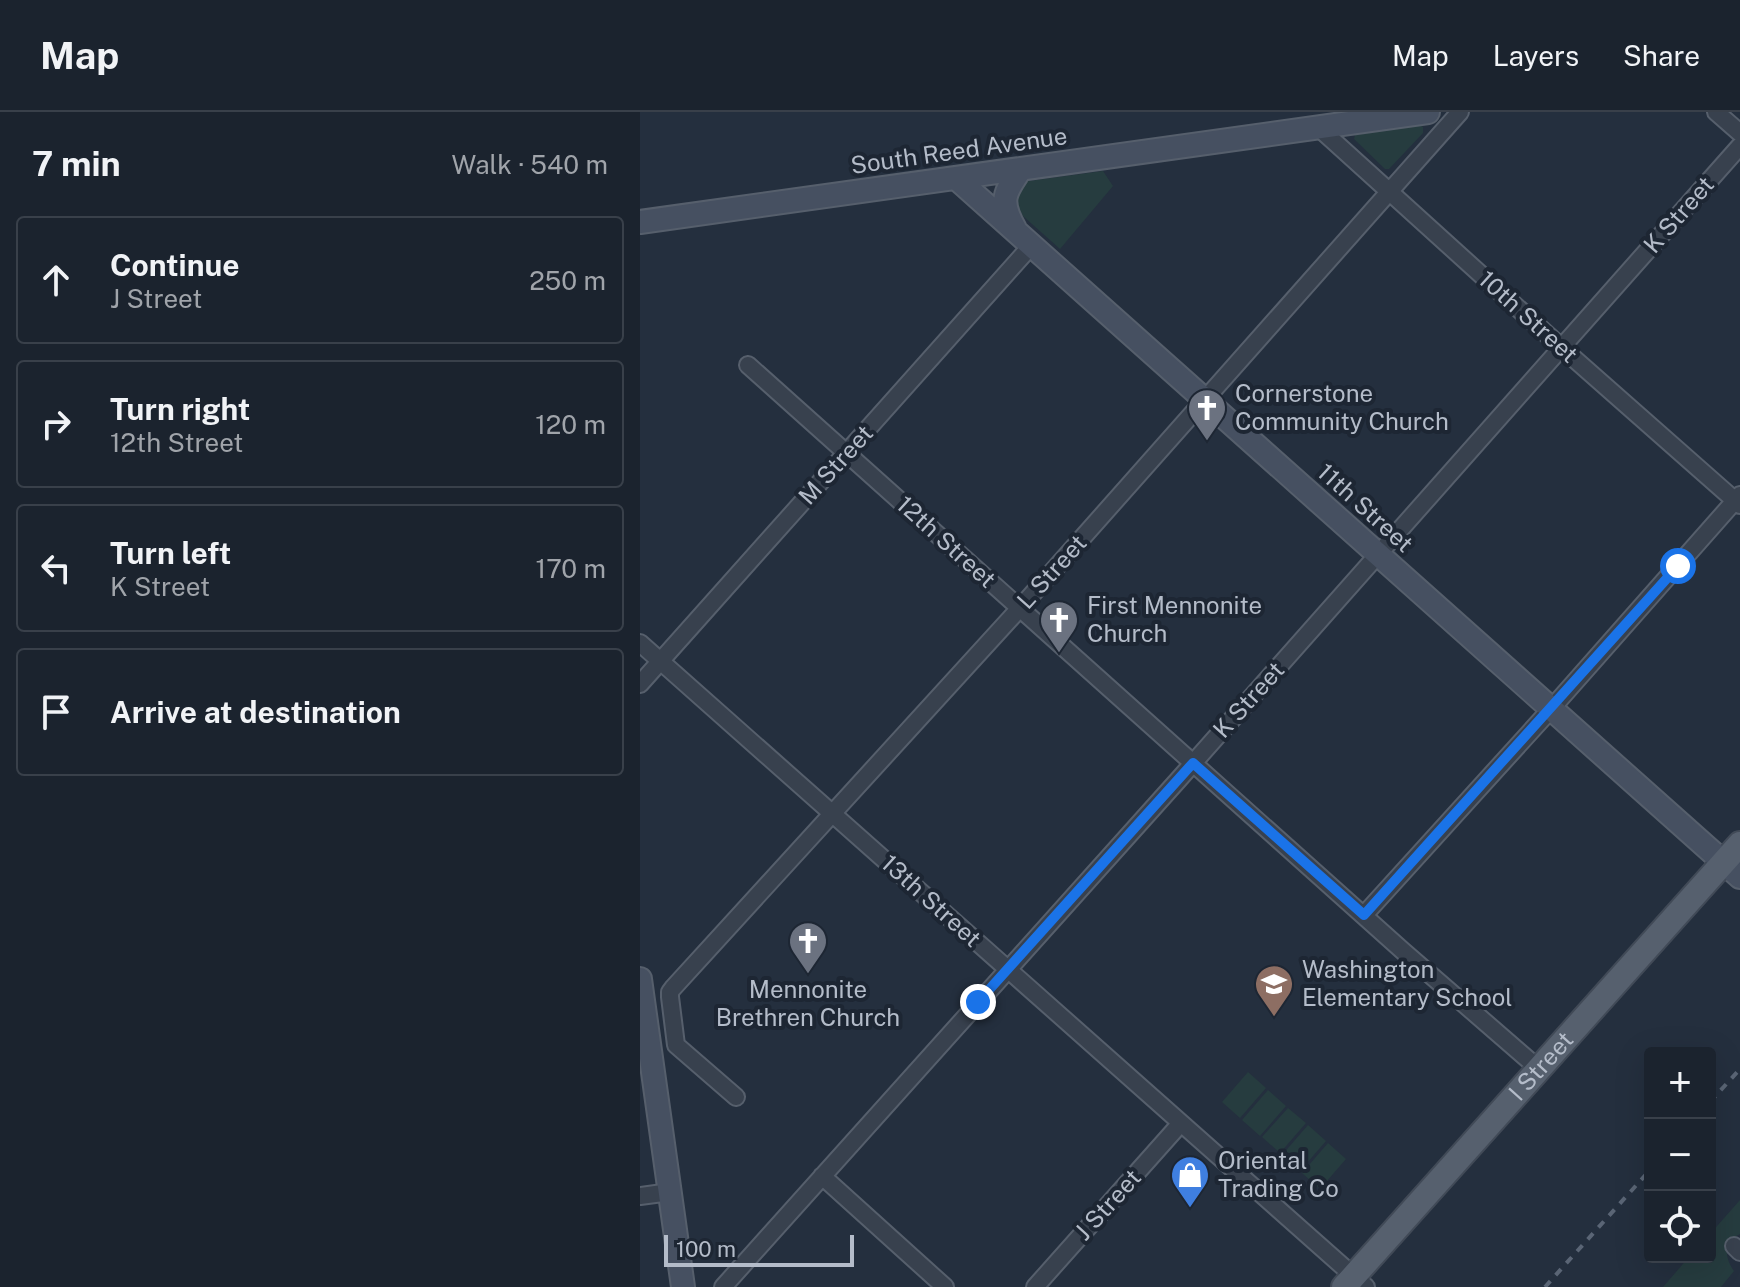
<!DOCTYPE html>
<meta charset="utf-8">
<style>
:root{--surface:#1b232e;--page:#242b36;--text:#f1f3f6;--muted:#a0a4aa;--line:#39404a}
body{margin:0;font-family:"Public Sans",sans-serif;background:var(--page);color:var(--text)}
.controls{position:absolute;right:24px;bottom:24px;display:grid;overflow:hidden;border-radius:8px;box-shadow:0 8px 32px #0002}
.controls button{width:72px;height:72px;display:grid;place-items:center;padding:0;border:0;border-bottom:2px solid var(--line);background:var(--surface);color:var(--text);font:40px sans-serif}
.scale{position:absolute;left:24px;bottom:20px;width:190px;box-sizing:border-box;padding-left:8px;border:4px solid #b4bcc9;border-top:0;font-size:22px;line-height:28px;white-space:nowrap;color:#b4bcc9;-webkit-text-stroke:6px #1d2633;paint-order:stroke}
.stop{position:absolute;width:24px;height:24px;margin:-18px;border:6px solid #1a73e8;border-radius:50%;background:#fff}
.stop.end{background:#1a73e8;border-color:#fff;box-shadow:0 2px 8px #0008}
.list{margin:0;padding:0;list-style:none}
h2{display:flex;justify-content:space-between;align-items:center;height:104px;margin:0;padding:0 32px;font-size:34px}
h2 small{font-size:26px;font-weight:400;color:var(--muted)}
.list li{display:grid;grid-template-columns:52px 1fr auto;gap:24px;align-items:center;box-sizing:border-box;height:128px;margin:0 16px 16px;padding:0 16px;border:2px solid var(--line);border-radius:8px}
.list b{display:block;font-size:30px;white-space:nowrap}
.list p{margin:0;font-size:26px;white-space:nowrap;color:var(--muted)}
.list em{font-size:26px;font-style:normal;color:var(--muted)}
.icon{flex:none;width:44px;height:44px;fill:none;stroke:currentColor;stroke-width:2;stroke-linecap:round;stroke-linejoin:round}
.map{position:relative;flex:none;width:1100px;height:1175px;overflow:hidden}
header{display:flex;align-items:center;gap:48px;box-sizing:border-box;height:112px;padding:0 40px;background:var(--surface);border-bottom:2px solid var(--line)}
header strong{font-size:38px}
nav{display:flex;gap:44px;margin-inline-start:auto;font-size:28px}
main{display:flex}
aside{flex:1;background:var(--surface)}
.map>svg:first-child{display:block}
.green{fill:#263c3f}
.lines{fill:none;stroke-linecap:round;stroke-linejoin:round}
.street-casing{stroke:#565f6c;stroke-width:20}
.secondary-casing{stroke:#565f6c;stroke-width:26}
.primary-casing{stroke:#414a57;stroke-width:28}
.street{stroke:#38414e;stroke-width:16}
.secondary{stroke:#465061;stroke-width:22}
.primary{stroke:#56606e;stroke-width:24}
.rail{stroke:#5a6575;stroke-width:4;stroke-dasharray:8 8;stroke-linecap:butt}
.route{stroke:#1a73e8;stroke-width:10}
.labels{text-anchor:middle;stroke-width:8;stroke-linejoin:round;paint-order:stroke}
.street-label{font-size:24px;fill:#b4bcc9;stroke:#1d2633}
.poi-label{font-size:24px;fill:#b4bcc9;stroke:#1d2633;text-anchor:start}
</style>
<header>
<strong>Map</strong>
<nav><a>Map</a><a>Layers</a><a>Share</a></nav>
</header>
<main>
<aside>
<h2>7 min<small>Walk · 540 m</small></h2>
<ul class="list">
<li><svg class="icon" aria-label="ahead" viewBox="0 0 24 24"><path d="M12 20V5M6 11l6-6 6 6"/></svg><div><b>Continue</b><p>J Street</p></div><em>250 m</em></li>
<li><svg class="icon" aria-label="right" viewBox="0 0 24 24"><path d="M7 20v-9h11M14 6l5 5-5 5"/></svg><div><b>Turn right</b><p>12th Street</p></div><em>120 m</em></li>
<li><svg class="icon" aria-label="left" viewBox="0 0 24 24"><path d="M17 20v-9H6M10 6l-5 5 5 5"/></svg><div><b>Turn left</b><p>K Street</p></div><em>170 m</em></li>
<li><svg class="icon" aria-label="arrive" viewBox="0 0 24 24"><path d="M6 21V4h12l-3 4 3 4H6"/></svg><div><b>Arrive at destination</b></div></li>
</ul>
</aside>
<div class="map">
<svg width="1100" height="1175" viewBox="0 0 1100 1175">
<rect width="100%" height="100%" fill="#242f3e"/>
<!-- green -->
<path class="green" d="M779,13L783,15V21L749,57H745L714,27L715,23Z
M463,59L473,74L420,137L383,104C375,92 377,83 381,70Z
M608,960L626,976L600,1006L582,990Z
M628,978L646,994L620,1024L602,1008Z
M648,996L666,1011L640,1041L622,1025Z
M668,1013L686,1029L660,1059L642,1043Z
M688,1031L706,1047L680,1077L662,1061Z
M1100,1088V1122C1082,1130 1085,1146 1094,1159L1081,1175H1023L1049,1145H1070V1122Z"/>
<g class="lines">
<defs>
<path id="street" d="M1076,0L1100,21
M678,15L922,236L1100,393
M108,253L763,839L899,957
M0,531L726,1175
M0,572L391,134
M724,803L911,597L1100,383
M96,985L36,933L30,885V880L33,876L380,496L820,0
M182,1064L305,1175
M0,1084L30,1080
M1094,1134L1100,1140
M83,1175L540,666L1100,34
M395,1175L541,1011"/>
<path id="secondary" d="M316,66L1100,765
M0,110L788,0
M375,117C359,89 364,81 381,57
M0,867L43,1175"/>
<g id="primary">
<path id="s1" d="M704,1175L1100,732"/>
</g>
</defs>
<!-- street casing -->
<use href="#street" class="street-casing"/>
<!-- secondary casing -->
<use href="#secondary" class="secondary-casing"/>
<!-- primary casing -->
<use href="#primary" class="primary-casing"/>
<!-- street -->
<use href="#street" class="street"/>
<!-- secondary -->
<use href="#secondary" class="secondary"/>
<!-- primary -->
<use href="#primary" class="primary"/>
<!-- rail -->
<path class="rail" d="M1070,990L1100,957
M905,1175L1010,1058"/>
</g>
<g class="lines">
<!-- route -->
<path class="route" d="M338,890L553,651L724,803L1038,454"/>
</g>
<!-- icons -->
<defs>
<symbol id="church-pin" viewBox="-11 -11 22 30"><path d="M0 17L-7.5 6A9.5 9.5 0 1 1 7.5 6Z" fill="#6b7280" stroke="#1d2633"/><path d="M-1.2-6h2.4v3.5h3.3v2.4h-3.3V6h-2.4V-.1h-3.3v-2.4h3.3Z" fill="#fff"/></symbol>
<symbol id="school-pin" viewBox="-11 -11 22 30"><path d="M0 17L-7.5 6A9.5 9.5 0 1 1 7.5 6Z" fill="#8d6e63" stroke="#1d2633"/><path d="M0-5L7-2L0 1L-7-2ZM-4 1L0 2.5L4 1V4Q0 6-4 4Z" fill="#fff"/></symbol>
<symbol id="shop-pin" viewBox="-11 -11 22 30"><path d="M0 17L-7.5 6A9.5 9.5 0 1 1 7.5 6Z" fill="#3f7fe0" stroke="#1d2633"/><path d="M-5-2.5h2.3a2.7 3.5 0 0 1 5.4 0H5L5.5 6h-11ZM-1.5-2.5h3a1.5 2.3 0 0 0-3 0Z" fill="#fff"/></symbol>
</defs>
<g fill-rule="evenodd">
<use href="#church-pin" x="545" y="274" width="44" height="60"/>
<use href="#church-pin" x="397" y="486" width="44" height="60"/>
<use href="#church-pin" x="146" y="807" width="44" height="60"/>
<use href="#school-pin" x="612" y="850" width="44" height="60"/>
<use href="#shop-pin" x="528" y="1041" width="44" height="60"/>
</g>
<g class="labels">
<!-- street labels -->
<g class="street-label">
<text transform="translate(319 39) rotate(-8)" y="8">South Reed Avenue</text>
<text transform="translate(1039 103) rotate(-49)" y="8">K Street</text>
<text transform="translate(888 205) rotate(42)" y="8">10th Street</text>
<text transform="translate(196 353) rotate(-48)" y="8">M Street</text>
<text transform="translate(725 396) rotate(42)" y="8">11th Street</text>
<text transform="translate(306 430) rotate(42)" y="8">12th Street</text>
<text transform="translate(412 460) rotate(-48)" y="8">L Street</text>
<text transform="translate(609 588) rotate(-48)" y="8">K Street</text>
<text transform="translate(291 789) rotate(42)" y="8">13th Street</text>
<text dy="8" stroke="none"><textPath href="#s1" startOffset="296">I Street</textPath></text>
<text transform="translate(468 1093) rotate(-48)" y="8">J Street</text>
</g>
<!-- poi labels -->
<g class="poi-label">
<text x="595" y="290">Cornerstone<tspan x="595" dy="28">Community Church</tspan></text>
<text x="447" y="502">First Mennonite<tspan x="447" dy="28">Church</tspan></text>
<text x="662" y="866">Washington<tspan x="662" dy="28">Elementary School</tspan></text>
<text x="168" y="886" text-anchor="middle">Mennonite<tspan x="168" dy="28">Brethren Church</tspan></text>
<text x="578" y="1057">Oriental<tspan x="578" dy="28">Trading Co</tspan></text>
</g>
</g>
</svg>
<div class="controls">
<button>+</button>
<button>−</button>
<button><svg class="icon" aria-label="locate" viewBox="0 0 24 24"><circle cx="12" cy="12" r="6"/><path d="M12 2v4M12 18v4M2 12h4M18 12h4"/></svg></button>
</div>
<div class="scale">100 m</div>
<div class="stop" style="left:1038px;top:454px"></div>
<div class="stop end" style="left:338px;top:890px"></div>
</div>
</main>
